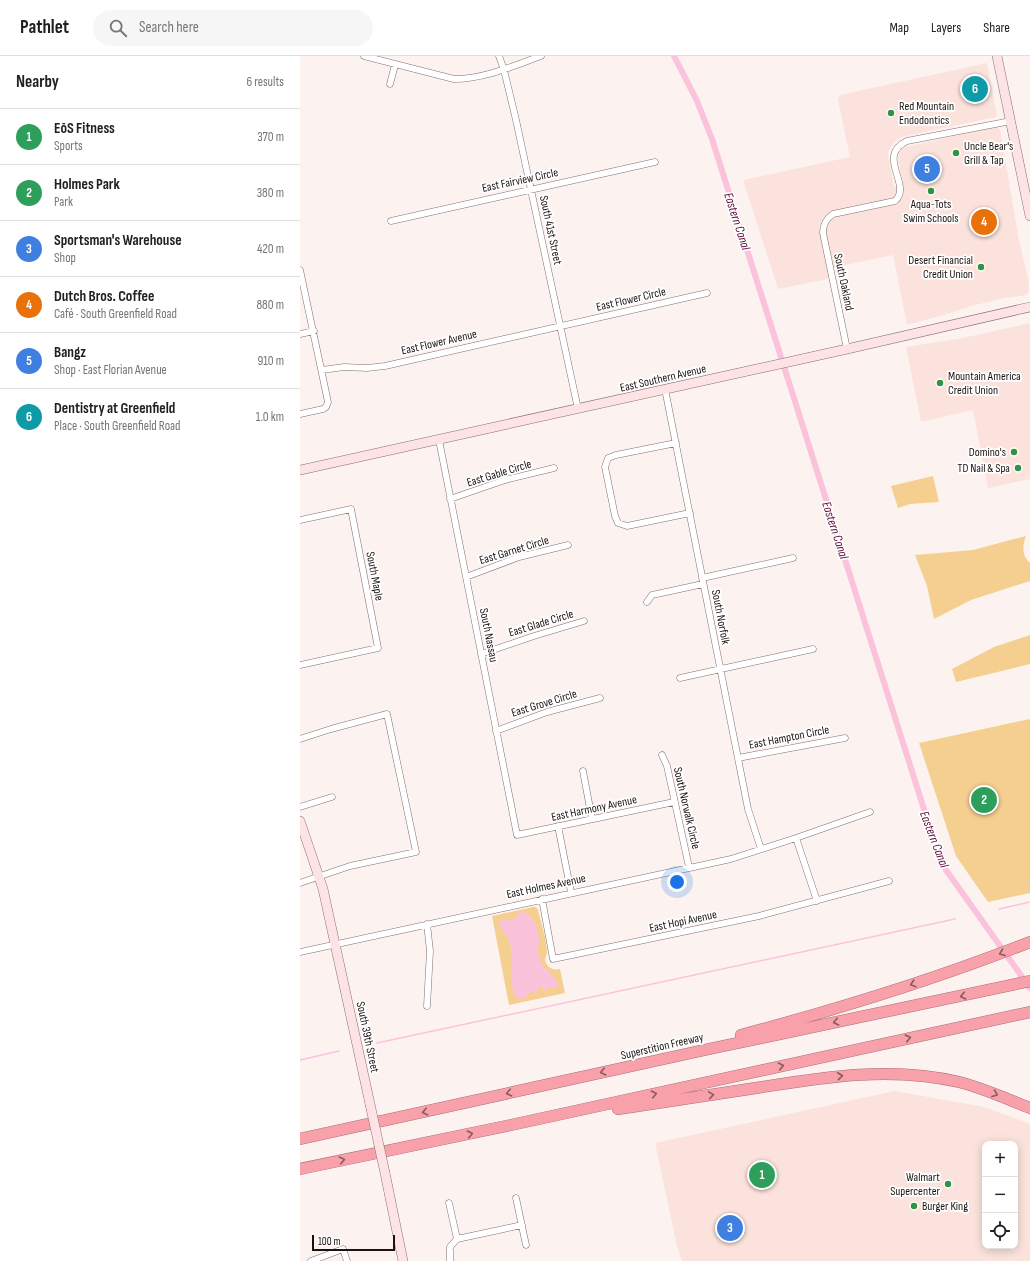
<!DOCTYPE html>
<meta charset="utf-8">
<style>
:root{--surface:#fff;--page:#f6f6f6;--text:#202124;--muted:#757577;--line:#e0e0e0;--accent:#349245}
body{margin:0;font-family:"Sofia Sans Condensed",sans-serif;background:var(--page);color:var(--text)}
.controls{position:absolute;right:12px;bottom:12px;display:grid;overflow:hidden;border-radius:8px;box-shadow:0 2px 10px #0003}
.controls button{width:36px;height:36px;display:grid;place-items:center;padding:0;border:0;border-bottom:1px solid var(--line);background:var(--surface);color:var(--text);font:20px sans-serif}
.scale{position:absolute;left:12px;bottom:10px;width:83px;box-sizing:border-box;padding-left:4px;border:2px solid #1a1311;border-top:0;font-size:11px;line-height:14px;white-space:nowrap;color:#1a1311;-webkit-text-stroke:3px #fff;paint-order:stroke}
.you{position:absolute;left:377px;top:826px;width:14px;height:14px;margin:-10px;border:3px solid #fff;border-radius:50%;background:#1a73e8;box-shadow:0 0 0 6px #1a73e833}
.badge{display:grid;place-items:center;width:26px;height:26px;border-radius:50%;background:var(--accent);color:#fff;font-size:13px;font-weight:700}
.pin{position:absolute;translate:-50% -50%;border:2px solid #fff;box-shadow:0 1px 4px #0006}
.list{margin:0;padding:0;list-style:none}
h2{display:flex;justify-content:space-between;align-items:center;height:52px;margin:0;padding:0 16px;font-size:17px}
h2 small{font-size:13px;font-weight:400;color:var(--muted)}
.list li{display:grid;grid-template-columns:26px 1fr auto;gap:12px;align-items:center;box-sizing:border-box;height:56px;padding:0 16px;border-top:1px solid var(--line)}
.list b{display:block;font-size:15px;white-space:nowrap}
.list p{margin:0;font-size:13px;white-space:nowrap;color:var(--muted)}
.list em{font-size:13px;font-style:normal;color:var(--muted)}
.icon{flex:none;width:22px;height:22px;fill:none;stroke:currentColor;stroke-width:2;stroke-linecap:round;stroke-linejoin:round}
.map{position:relative;flex:none;width:730px;height:1205px;overflow:hidden}
header{display:flex;align-items:center;gap:24px;box-sizing:border-box;height:56px;padding:0 20px;background:var(--surface);border-bottom:1px solid var(--line)}
header strong{font-size:19px}
nav{display:flex;gap:22px;margin-inline-start:auto;font-size:14px}
.search{width:280px;height:36px;background:var(--page);display:flex;align-items:center;gap:10px;box-sizing:border-box;padding:0 14px;border-radius:22px;color:var(--muted);font-size:15px}
main{display:flex}
aside{flex:1;background:var(--surface)}
.map>svg:first-child{display:block}
.built{fill:#fbe2dc;fill-rule:evenodd}
.green{fill:#f5cf8f}
.water{fill:#fbc2db}
.lines{fill:none;stroke-linecap:round;stroke-linejoin:round}
.stream{stroke:#fbc2db;stroke-width:1.5}
.canal{stroke:#fbc2db;stroke-width:6}
.street-casing{stroke:#836f6a;stroke-width:7}
.secondary-casing{stroke:#836f6a;stroke-width:10}
.highway-casing{stroke:#aa6f74;stroke-width:12}
.street{stroke:#fff;stroke-width:6}
.secondary{stroke:#fde3e6;stroke-width:9}
.highway{stroke:#f8a1aa;stroke-width:11}
.secondary-bridge-casing{stroke:#836f6a;stroke-width:10;stroke-linecap:butt}
.secondary-bridge{stroke:#fde3e6;stroke-width:9}
.oneway{stroke:#895a5e}
.poi-dot{fill:#349245;stroke:#fff;stroke-width:1.5}
.labels{text-anchor:middle;stroke-width:3.5;stroke-linejoin:round;paint-order:stroke}
.poi-label{font-size:12px;fill:#1a1311;stroke:#fff;text-anchor:start}
.street-label{font-size:12px;fill:#1a1311;stroke:#fff}
.water-label{font-size:13px;font-style:italic;fill:#600f3e;stroke:#fff}
</style>
<header>
<strong>Pathlet</strong>
<div class="search"><svg class="icon" aria-label="search" viewBox="0 0 24 24"><circle cx="10" cy="10" r="6"/><path d="M15 15l6 6"/></svg>Search here</div>
<nav><a>Map</a><a>Layers</a><a>Share</a></nav>
</header>
<main>
<aside>
<h2>Nearby<small>6 results</small></h2>
<ul class="list">
<li><span class="badge" style="background:#2e9e5b">1</span><div><b>EōS Fitness</b><p>Sports</p></div><em>370 m</em></li>
<li><span class="badge" style="background:#2e9e5b">2</span><div><b>Holmes Park</b><p>Park</p></div><em>380 m</em></li>
<li><span class="badge" style="background:#3f7fe0">3</span><div><b>Sportsman's Warehouse</b><p>Shop</p></div><em>420 m</em></li>
<li><span class="badge" style="background:#e8710a">4</span><div><b>Dutch Bros. Coffee</b><p>Café · South Greenfield Road</p></div><em>880 m</em></li>
<li><span class="badge" style="background:#3f7fe0">5</span><div><b>Bangz</b><p>Shop · East Florian Avenue</p></div><em>910 m</em></li>
<li><span class="badge" style="background:#0f9aa8">6</span><div><b>Dentistry at Greenfield</b><p>Place · South Greenfield Road</p></div><em>1.0 km</em></li>
</ul>
</aside>
<div class="map">
<svg width="730" height="1205" viewBox="0 0 730 1205">
<rect width="100%" height="100%" fill="#fcf3f0"/>
<!-- built -->
<path class="built" d="M687,7L697,59L696,61L601,81L595,85L588,96V99L594,131L603,130L598,101L601,92L695,71L700,73L718,179L729,228V234L727,239L705,242L671,250L654,256L607,269L593,199L535,211L528,223L478,233L443,124L550,101L538,44L540,39Z
M730,267V423L688,432L673,354L621,366L606,291L663,282Z
M595,1035L684,1051L730,1068V1205H382L377,1190L355,1087ZM685,1088H715V1190H685Z"/>
<!-- green -->
<path class="green" d="M633,420L639,446L610,448L598,452L591,430Z
M726,480C722,490 722,500 730,507V525L671,544L634,563L627,530L615,499L673,494Z
M730,579V608L656,626L652,613L694,591Z
M730,663V837L688,846L656,800L619,687Z
M233,851H236L238,854C241,867 246,882 247,895C247,899 244,903 246,907C249,913 254,914 260,913L265,937L209,949L192,860Z"/>
<!-- water -->
<path class="water" d="M221,856C234,857 239,874 239,884C239,888 238,891 238,894C237,899 242,901 240,906C245,914 253,919 258,927V930L254,932L250,931L245,935L240,930L238,931L237,938L235,939L232,935H230C229,938 228,941 225,942C208,950 211,911 212,903C212,898 211,892 210,887C208,879 200,874 199,866L202,863C214,866 213,863 221,856Z"/>
<g class="lines">
<!-- stream -->
<path class="stream" d="M699,853L730,846
M77,987L655,863
M0,1004L39,995"/>
<!-- canal -->
<path class="canal" d="M374,0L397,45L412,83L635,788L646,814L730,932"/>
<defs>
<path id="street" d="M64,0L154,23C184,23 213,10 241,0
M199,0L204,14L216,64L278,353
M90,28L95,9
M91,165L355,106
M0,214L28,346L26,351L23,353L0,358
M0,278L14,275
M547,293L523,177C523,168 526,163 533,158L595,145C613,129 575,100 607,85L711,65
M22,314L44,311L67,312L85,310L407,237
M365,333L448,753L461,793
M139,384L217,779L374,746
M376,387L316,399L308,402L305,411L315,460L318,467L327,470L390,457
M150,443L205,424L254,412
M0,464L51,453L78,592L0,609
M166,521L219,501L268,489
M402,522L493,502
M347,546L352,539L403,528
M181,598L234,580L284,565
M380,622L513,593
M196,675L247,656L300,642
M0,683L31,673L87,658L116,796L50,810L0,827
M362,699L367,710L389,811
M438,702L545,682
M283,715L292,763
M0,751L32,741
M258,770L271,836
M496,782L517,845
M242,843L253,903L459,860L589,825
M0,896L431,803L496,782L570,756
M127,950L130,895L127,868
M216,1142L226,1189
M149,1147L157,1183
M11,1205L43,1193L47,1205
M150,1205V1191L157,1183L222,1169"/>
<path id="secondary" d="M697,0L730,160
M0,414L547,293L730,251
M0,765L23,833L70,1048
M85,1117L103,1205"/>
<path id="highway" d="M441,979C539,953 636,923 730,886
M318,1053C364,1046 410,1039 456,1032C525,1021 590,1010 659,1026C683,1032 707,1043 730,1052
M0,1083L409,993L730,925
M0,1113L211,1069L730,956"/>
</defs>
<!-- street casing -->
<use href="#street" class="street-casing"/>
<!-- secondary casing -->
<use href="#secondary" class="secondary-casing"/>
<!-- highway casing -->
<use href="#highway" class="highway-casing"/>
<!-- street -->
<use href="#street" class="street"/>
<!-- secondary -->
<use href="#secondary" class="secondary"/>
<!-- highway -->
<use href="#highway" class="highway"/>
<defs>
<path id="secondary-bridge" d="M70,1048L85,1117"/>
</defs>
<!-- secondary-bridge casing -->
<use href="#secondary-bridge" class="secondary-bridge-casing"/>
<!-- secondary-bridge -->
<use href="#secondary-bridge" class="secondary-bridge"/>
</g>
<!-- one-way arrows -->
<defs><path id="oneway-chevron" d="M-2-3.5L2.5 0L-2 3.5" fill="none" stroke-width="1.6" stroke-linecap="round" stroke-linejoin="round"/></defs>
<g class="oneway">
<use href="#oneway-chevron" transform="translate(702 897) rotate(159)"/>
<use href="#oneway-chevron" transform="translate(613 928) rotate(162)"/>
<use href="#oneway-chevron" transform="translate(663 940) rotate(168)"/>
<use href="#oneway-chevron" transform="translate(536 966) rotate(168)"/>
<use href="#oneway-chevron" transform="translate(608 982) rotate(-12)"/>
<use href="#oneway-chevron" transform="translate(481 1010) rotate(-12)"/>
<use href="#oneway-chevron" transform="translate(303 1016) rotate(167)"/>
<use href="#oneway-chevron" transform="translate(540 1020) rotate(-6)"/>
<use href="#oneway-chevron" transform="translate(209 1037) rotate(168)"/>
<use href="#oneway-chevron" transform="translate(354 1038) rotate(-12)"/>
<use href="#oneway-chevron" transform="translate(695 1038) rotate(21)"/>
<use href="#oneway-chevron" transform="translate(411 1039) rotate(-9)"/>
<use href="#oneway-chevron" transform="translate(125 1056) rotate(167)"/>
<use href="#oneway-chevron" transform="translate(170 1078) rotate(-12)"/>
<use href="#oneway-chevron" transform="translate(42 1104) rotate(-12)"/>
</g>
<!-- markers -->
<g class="poi-dot">
<circle cx="591" cy="57" r="4"/>
<circle cx="656" cy="97" r="4"/>
<circle cx="631" cy="135" r="4"/>
<circle cx="681" cy="211" r="4"/>
<circle cx="640" cy="327" r="4"/>
<circle cx="714" cy="396" r="4"/>
<circle cx="718" cy="412" r="4"/>
<circle cx="648" cy="1128" r="4"/>
<circle cx="614" cy="1150" r="4"/>
</g>
<g class="labels">
<!-- poi labels -->
<g class="poi-label">
<text x="599" y="54">Red Mountain<tspan x="599" dy="14">Endodontics</tspan></text>
<text x="664" y="94">Uncle Bear's<tspan x="664" dy="14">Grill &amp; Tap</tspan></text>
<text x="631" y="152" text-anchor="middle">Aqua-Tots<tspan x="631" dy="14">Swim Schools</tspan></text>
<text x="673" y="208" text-anchor="end">Desert Financial<tspan x="673" dy="14">Credit Union</tspan></text>
<text x="648" y="324">Mountain America<tspan x="648" dy="14">Credit Union</tspan></text>
<text x="706" y="400" text-anchor="end">Domino's</text>
<text x="710" y="416" text-anchor="end">TD Nail &amp; Spa</text>
<text x="640" y="1125" text-anchor="end">Walmart<tspan x="640" dy="14">Supercenter</tspan></text>
<text x="622" y="1154">Burger King</text>
</g>
<!-- street labels -->
<g class="street-label">
<text transform="translate(220 124) rotate(-12)" y="4">East Fairview Circle</text>
<text transform="translate(251 174) rotate(78)" y="4">South 41st Street</text>
<text transform="translate(544 226) rotate(78)" y="4">South Oakland</text>
<text transform="translate(331 243) rotate(-13)" y="4">East Flower Circle</text>
<text transform="translate(139 286) rotate(-13)" y="4">East Flower Avenue</text>
<text transform="translate(363 322) rotate(-13)" y="4">East Southern Avenue</text>
<text transform="translate(199 417) rotate(-17)" y="4">East Gable Circle</text>
<text transform="translate(214 494) rotate(-17)" y="4">East Garnet Circle</text>
<text transform="translate(75 520) rotate(79)" y="4">South Maple</text>
<text transform="translate(421 561) rotate(79)" y="4">South Norfolk</text>
<text transform="translate(241 567) rotate(-17)" y="4">East Glade Circle</text>
<text transform="translate(189 579) rotate(79)" y="4">South Nassau</text>
<text transform="translate(244 647) rotate(-17)" y="4">East Grove Circle</text>
<text transform="translate(489 681) rotate(-11)" y="4">East Hampton Circle</text>
<text transform="translate(294 752) rotate(-12)" y="4">East Harmony Avenue</text>
<text transform="translate(387 752) rotate(77)" y="4">South Norwalk Circle</text>
<text transform="translate(246 830) rotate(-12)" y="4">East Holmes Avenue</text>
<text transform="translate(383 865) rotate(-12)" y="4">East Hopi Avenue</text>
<text transform="translate(68 981) rotate(78)" y="4">South 39th Street</text>
<text transform="translate(362 990) rotate(-13)" y="4">Superstition Freeway</text>
</g>
<!-- water labels -->
<g class="water-label">
<text transform="translate(438 165) rotate(72)" y="5">Eastern Canal</text>
<text transform="translate(536 474) rotate(72)" y="5">Eastern Canal</text>
<text transform="translate(635 783) rotate(69)" y="5">Eastern Canal</text>
</g>
</g>
</svg>
<div class="controls">
<button>+</button>
<button>−</button>
<button><svg class="icon" aria-label="locate" viewBox="0 0 24 24"><circle cx="12" cy="12" r="6"/><path d="M12 2v4M12 18v4M2 12h4M18 12h4"/></svg></button>
</div>
<div class="scale">100 m</div>
<div class="you"></div>
<div class="pin badge" style="left:462px;top:1119px;background:#2e9e5b">1</div>
<div class="pin badge" style="left:684px;top:744px;background:#2e9e5b">2</div>
<div class="pin badge" style="left:430px;top:1172px;background:#3f7fe0">3</div>
<div class="pin badge" style="left:684px;top:166px;background:#e8710a">4</div>
<div class="pin badge" style="left:627px;top:113px;background:#3f7fe0">5</div>
<div class="pin badge" style="left:675px;top:33px;background:#0f9aa8">6</div>
</div>
</main>
